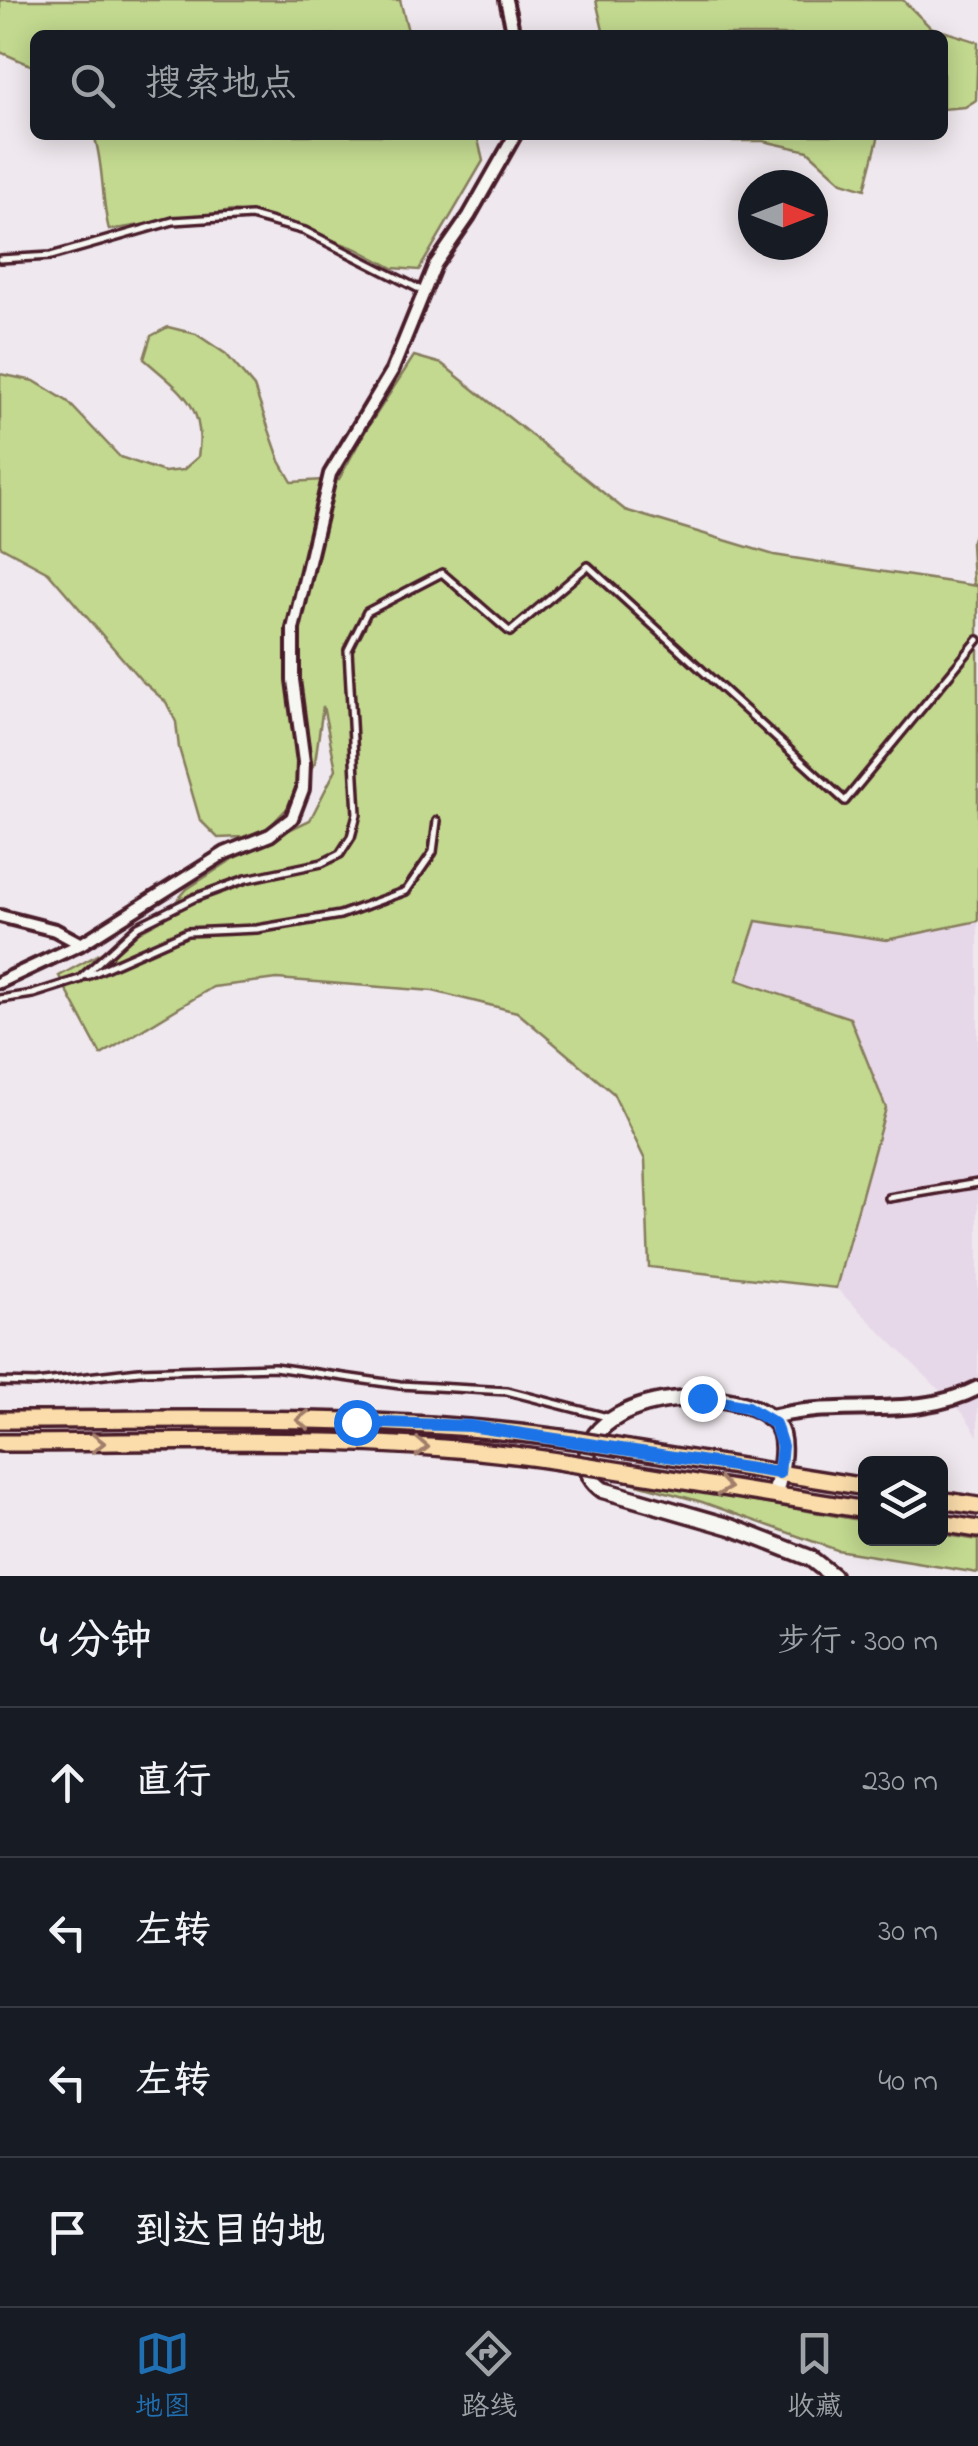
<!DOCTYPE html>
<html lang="zh">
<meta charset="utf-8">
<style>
:root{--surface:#171b24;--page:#20242c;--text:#f1f3f6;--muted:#9ea1a6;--line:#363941;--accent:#1f6fb2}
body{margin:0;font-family:"Indie Flower","LXGW WenKai TC",sans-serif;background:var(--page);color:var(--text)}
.controls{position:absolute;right:30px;bottom:30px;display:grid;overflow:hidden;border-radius:15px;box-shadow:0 5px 25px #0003}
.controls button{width:90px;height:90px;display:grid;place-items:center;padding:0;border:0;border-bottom:2px solid var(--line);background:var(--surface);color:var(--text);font:50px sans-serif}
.compass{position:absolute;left:738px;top:170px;width:90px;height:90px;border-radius:50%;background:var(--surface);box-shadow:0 5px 25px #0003;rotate:90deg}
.stop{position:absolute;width:30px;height:30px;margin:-22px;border:8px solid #1a73e8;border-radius:50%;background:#fff}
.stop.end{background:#1a73e8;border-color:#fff;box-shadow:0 2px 10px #0008}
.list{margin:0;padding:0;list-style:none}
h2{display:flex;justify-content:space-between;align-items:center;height:130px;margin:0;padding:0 40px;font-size:42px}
h2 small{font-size:32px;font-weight:400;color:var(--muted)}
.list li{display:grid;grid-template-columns:65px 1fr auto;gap:30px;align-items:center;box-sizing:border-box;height:150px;padding:0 40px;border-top:2px solid var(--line)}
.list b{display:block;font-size:38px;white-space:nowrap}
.list em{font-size:32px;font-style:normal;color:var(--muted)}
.icon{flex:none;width:55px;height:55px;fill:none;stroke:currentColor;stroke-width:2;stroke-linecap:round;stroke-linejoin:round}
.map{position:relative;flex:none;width:978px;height:1576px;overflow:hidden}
.search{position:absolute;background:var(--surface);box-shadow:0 5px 25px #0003;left:30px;right:30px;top:30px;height:110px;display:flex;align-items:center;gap:25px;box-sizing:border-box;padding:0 35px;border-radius:15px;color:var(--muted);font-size:38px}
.sheet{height:730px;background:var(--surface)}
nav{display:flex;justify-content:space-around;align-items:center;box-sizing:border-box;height:140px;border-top:2px solid var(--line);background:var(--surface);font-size:28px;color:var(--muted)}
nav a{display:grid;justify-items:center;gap:5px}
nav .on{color:var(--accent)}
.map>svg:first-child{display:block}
.built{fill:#e7d8e9}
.green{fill:#c2d98f;stroke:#867c5d;stroke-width:2.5}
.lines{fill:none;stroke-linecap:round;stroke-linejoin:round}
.service-casing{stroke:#4a1f2b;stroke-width:12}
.minor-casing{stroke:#4a1f2b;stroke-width:18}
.tertiary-casing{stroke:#4a1f2b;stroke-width:20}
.secondary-casing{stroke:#4a1f2b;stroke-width:21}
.primary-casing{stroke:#4a1f2b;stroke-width:22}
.service{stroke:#f6f6f2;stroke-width:5}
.minor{stroke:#f6f6f2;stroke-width:10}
.tertiary{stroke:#f6f6f2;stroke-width:12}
.secondary{stroke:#f6f6f2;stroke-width:14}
.primary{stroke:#fbddab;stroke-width:15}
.primary-bridge-casing{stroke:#4a1f2b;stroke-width:22;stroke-linecap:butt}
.primary-bridge{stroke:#fbddab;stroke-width:15}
.oneway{stroke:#a27e6b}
.route{stroke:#1a73e8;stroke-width:12}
</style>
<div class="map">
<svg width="978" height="1576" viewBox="0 0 978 1576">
<rect width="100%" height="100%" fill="#efe8ee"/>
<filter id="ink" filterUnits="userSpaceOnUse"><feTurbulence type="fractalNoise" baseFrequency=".01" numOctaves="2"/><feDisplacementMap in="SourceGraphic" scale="20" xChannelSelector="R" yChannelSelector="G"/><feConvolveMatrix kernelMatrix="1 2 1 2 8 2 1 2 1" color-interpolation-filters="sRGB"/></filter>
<g filter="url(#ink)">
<!-- built -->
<path class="built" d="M756,921L886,940L978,921V1436L963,1413L836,1288L886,1108L737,981Z"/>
<!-- green -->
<path class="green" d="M0,0H400L409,35H35V67L0,52Z
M596,0H903L930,27L978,42L976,100L965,107L943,109V35H604Z
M94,135H477L483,161L419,270L393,268L357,249L264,216L232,211L109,230C101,199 104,165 94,135Z
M690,135H879L865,189L842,182L808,151L763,141H695Z
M168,327L196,334L226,354L254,387L280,461L292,482L339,479L366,430L414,356L442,364L625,510L774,555L976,586L973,583L971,543L978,523V921L886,940L756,921L737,980L850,1018L886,1108L836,1288L649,1267L645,1160L613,1093L517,1012L433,991L277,979L213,987L101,1055L59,976L159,921L187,889L245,851L310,820L336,769L323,706L315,762L291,804L268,828L243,837L218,838L200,820L179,748L176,722L166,702L141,680L48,572L0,546V374L34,381L67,401L120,457L164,472L183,470L198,457C207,405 179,390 144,359L151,336Z
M609,1476L865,1521L866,1538H940L941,1534L978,1540V1573L837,1550L702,1502Z"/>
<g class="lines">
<defs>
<path id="service" d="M0,259L51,256L173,221L251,216L305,231L423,291
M87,976L187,932L257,929L340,915L406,891L433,852L437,821
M0,999L33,994L80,979L138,926L194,898L246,879L322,863L340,854L351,837L357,814L348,650L367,612L442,573L510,632L588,566L845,801L978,640
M889,1198L978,1183
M0,1382L35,1383L139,1371L274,1367L400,1385L507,1391L611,1418"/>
<path id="minor" d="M506,0L514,35
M0,916L55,930L81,944
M0,982L81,944L225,853L270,835L292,818L303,789L304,762L293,680V629L330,474L392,371L435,265L469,216L515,135"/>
<path id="tertiary" d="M768,1418C837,1398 913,1422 978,1388"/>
<path id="secondary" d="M775,1495C779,1477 786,1453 781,1434C765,1380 594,1386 587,1457C586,1472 591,1482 603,1490L731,1527L810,1558L833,1576"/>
<path id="primary" d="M0,1420C191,1420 384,1412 574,1440
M0,1443C189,1443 383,1432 570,1463
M629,1449L866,1487
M628,1472L866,1510
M940,1500L978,1506
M940,1523L978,1529"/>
</defs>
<!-- service casing -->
<use href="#service" class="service-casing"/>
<!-- minor casing -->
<use href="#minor" class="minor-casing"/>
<!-- tertiary casing -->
<use href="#tertiary" class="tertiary-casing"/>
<!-- secondary casing -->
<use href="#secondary" class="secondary-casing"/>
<!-- primary casing -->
<use href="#primary" class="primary-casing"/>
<!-- service -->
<use href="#service" class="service"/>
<!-- minor -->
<use href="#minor" class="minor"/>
<!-- tertiary -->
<use href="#tertiary" class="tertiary"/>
<!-- secondary -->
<use href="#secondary" class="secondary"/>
<!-- primary -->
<use href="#primary" class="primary"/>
<defs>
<path id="primary-bridge" d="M574,1440L629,1449
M570,1463L628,1472"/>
</defs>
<!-- primary-bridge casing -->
<use href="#primary-bridge" class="primary-bridge-casing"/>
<!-- primary-bridge -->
<use href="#primary-bridge" class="primary-bridge"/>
</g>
<!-- one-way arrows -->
<defs><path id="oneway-chevron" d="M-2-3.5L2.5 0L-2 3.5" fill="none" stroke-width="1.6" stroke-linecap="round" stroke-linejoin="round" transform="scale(2.5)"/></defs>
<g class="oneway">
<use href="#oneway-chevron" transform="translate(303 1420) rotate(-180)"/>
<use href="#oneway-chevron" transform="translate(98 1443)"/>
<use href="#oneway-chevron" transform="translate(422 1447) rotate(2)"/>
<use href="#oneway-chevron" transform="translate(724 1487) rotate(9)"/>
</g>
</g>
<g class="lines" filter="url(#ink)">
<!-- route -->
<path class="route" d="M356,1422L470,1426L779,1473L782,1446L775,1424L747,1407L702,1398"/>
</g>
</svg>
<div class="controls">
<button><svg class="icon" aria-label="layers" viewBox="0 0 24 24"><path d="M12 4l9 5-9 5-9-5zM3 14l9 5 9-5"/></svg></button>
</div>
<svg class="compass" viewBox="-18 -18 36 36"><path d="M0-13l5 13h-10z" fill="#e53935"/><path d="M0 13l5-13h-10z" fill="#9ea1a6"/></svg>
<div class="stop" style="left:356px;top:1422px"></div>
<div class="stop end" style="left:702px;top:1398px"></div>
<div class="search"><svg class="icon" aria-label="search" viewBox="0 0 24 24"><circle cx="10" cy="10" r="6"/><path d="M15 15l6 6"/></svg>搜索地点</div>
</div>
<section class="sheet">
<h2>4 分钟<small>步行 · 300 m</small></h2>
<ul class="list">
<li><svg class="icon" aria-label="ahead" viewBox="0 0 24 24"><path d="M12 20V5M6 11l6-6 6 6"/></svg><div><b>直行</b></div><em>230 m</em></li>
<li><svg class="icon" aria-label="left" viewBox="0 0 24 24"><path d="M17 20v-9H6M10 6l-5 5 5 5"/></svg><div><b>左转</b></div><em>30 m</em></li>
<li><svg class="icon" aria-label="left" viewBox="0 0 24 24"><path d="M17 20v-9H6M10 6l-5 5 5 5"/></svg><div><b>左转</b></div><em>40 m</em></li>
<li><svg class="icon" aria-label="arrive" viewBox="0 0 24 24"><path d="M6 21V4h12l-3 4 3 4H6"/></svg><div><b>到达目的地</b></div></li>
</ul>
</section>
<nav>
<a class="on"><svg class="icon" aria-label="map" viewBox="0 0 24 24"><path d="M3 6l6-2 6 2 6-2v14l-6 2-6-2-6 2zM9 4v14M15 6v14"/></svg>地图</a>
<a><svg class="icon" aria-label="directions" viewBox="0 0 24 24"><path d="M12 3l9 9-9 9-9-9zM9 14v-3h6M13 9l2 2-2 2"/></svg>路线</a>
<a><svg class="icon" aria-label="saved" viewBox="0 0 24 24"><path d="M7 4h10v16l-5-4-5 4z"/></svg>收藏</a>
</nav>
